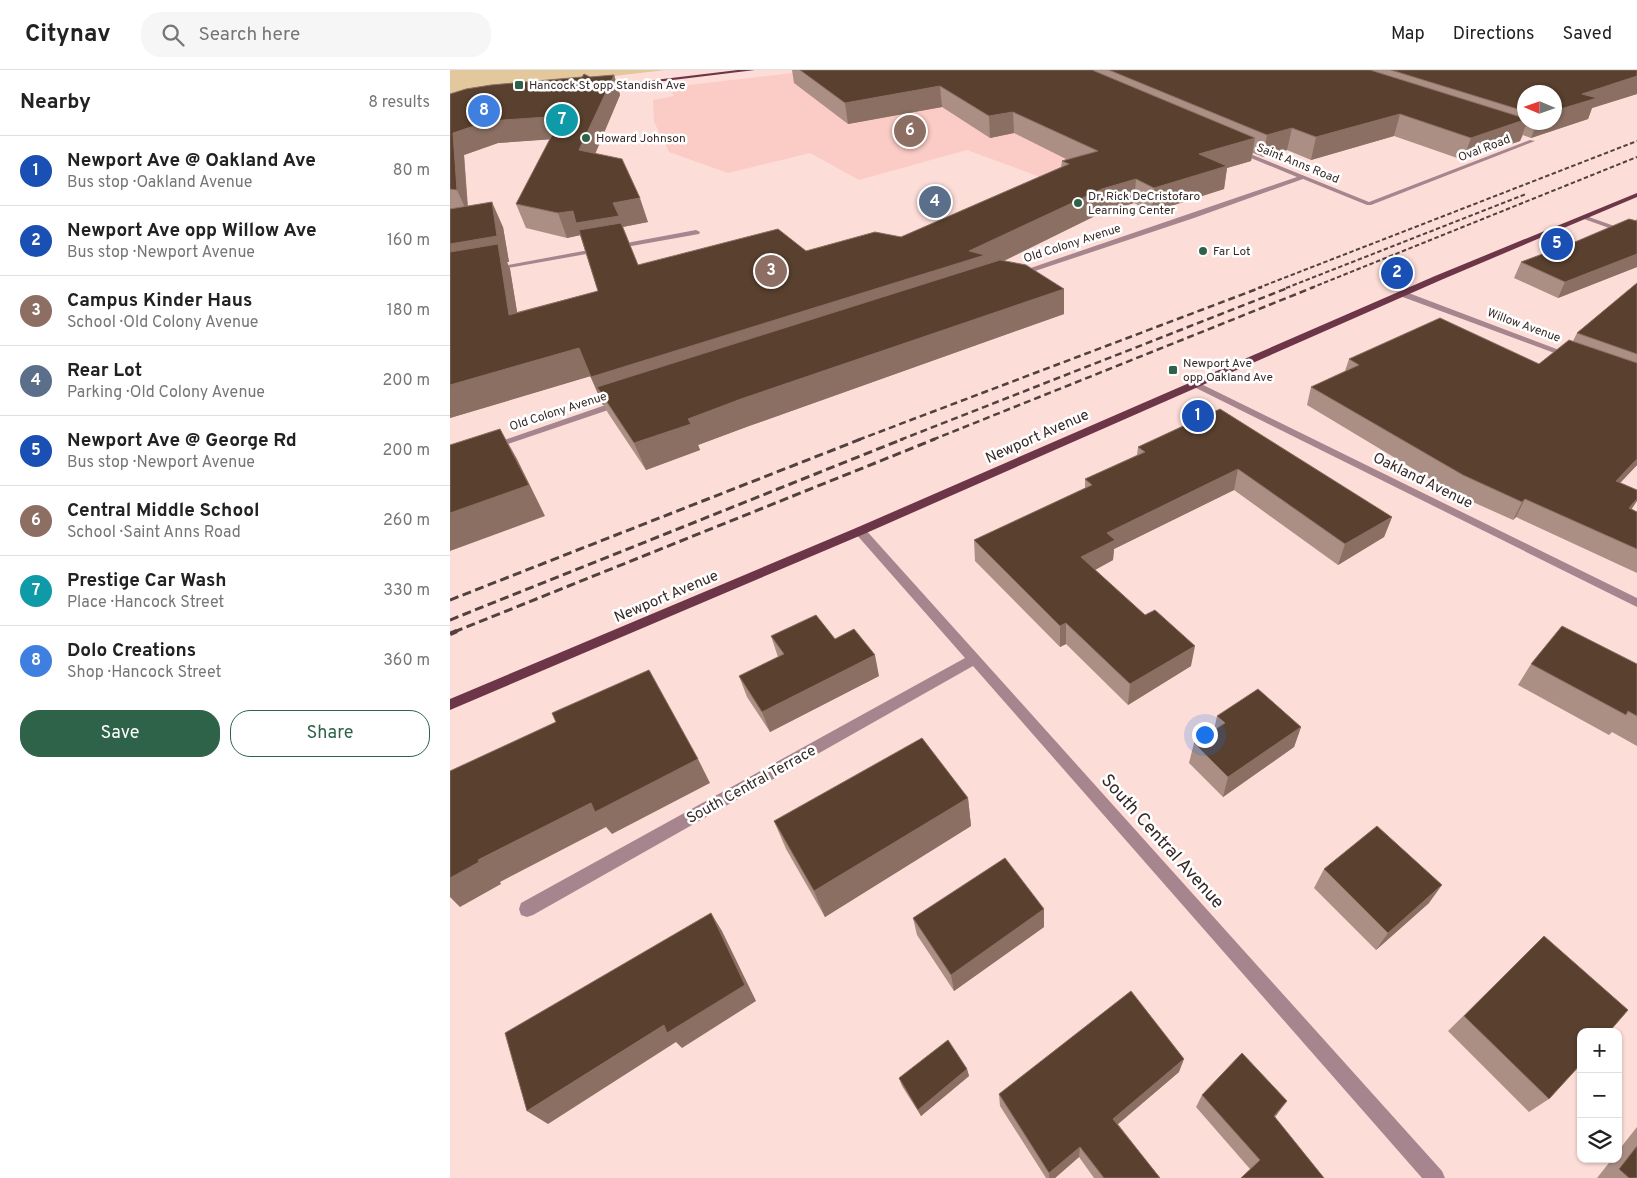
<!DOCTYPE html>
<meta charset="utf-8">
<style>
:root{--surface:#fff;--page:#f6f6f6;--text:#222;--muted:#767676;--line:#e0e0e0;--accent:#2e6349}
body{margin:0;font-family:Overpass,sans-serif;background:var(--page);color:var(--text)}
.controls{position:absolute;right:15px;bottom:15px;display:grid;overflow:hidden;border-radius:10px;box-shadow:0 1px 4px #0004}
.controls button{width:45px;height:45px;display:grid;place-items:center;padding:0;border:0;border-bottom:1px solid var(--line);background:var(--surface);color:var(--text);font:25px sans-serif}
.compass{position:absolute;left:1067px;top:15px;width:45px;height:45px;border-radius:50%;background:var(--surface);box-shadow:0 1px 4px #0004;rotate:272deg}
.you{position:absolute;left:754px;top:664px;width:18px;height:18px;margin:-12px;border:4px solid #fff;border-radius:50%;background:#1a73e8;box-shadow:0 0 0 8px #1a73e833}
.badge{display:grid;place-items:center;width:32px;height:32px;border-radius:50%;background:var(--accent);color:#fff;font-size:16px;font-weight:700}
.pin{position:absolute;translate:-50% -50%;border:2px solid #fff;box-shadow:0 1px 5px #0006}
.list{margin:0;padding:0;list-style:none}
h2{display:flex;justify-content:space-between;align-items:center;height:65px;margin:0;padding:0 20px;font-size:21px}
h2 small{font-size:16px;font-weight:400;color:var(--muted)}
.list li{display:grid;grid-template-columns:32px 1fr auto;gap:15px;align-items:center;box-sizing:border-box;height:70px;padding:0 20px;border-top:1px solid var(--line)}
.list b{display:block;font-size:19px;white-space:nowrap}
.list p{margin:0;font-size:16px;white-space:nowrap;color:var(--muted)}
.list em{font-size:16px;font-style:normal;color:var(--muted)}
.actions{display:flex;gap:10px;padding:15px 20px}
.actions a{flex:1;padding:11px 0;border:1px solid var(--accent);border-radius:20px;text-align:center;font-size:18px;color:var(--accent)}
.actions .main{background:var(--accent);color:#fff}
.icon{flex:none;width:28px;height:28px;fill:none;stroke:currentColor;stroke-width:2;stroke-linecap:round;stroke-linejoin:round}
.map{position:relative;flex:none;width:1187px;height:1108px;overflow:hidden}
header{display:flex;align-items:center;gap:30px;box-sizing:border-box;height:70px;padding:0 25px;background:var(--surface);border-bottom:1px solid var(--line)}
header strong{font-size:24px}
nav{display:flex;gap:28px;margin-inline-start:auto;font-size:18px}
.search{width:350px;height:45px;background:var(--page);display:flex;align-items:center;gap:12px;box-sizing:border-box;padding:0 18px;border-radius:20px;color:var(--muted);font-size:19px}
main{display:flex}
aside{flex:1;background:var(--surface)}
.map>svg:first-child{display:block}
.built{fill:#fbccc5}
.green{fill:#e2c89c}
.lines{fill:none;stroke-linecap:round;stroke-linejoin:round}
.minor{fill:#a7858e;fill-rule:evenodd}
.major{fill:#6d3648;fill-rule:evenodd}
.rail-far3{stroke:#52423f;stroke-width:2;stroke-dasharray:4.5 2.5;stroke-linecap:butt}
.rail-far2{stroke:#52423f;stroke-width:2.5;stroke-dasharray:7 4;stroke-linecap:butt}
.rail-far1{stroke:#52423f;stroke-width:3;stroke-dasharray:9 4.5;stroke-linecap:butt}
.rail{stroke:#52423f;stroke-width:4.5;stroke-dasharray:11 5.5;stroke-linecap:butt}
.wall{fill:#ab8e84;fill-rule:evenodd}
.shaded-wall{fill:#8a6f62}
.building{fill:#59402f;stroke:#8a6f62}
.poi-dot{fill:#2e6349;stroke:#fff;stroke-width:2}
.labels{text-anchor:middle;stroke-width:5;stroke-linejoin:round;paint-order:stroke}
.far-poi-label{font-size:12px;fill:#382a28;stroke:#fff;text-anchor:start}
.far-street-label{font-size:12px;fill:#382a28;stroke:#fff}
.street-label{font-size:15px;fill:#382a28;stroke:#fff}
.near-street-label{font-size:18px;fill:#382a28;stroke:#fff}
</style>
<header>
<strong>Citynav</strong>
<div class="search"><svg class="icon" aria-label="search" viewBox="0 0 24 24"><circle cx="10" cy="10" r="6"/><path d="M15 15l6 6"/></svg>Search here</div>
<nav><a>Map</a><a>Directions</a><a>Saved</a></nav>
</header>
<main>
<aside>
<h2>Nearby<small>8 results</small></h2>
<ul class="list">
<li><span class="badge" style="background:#1a4fb4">1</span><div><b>Newport Ave @ Oakland Ave</b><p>Bus stop · Oakland Avenue</p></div><em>80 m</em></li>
<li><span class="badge" style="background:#1a4fb4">2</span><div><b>Newport Ave opp Willow Ave</b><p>Bus stop · Newport Avenue</p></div><em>160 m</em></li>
<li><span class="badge" style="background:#8d6e63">3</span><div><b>Campus Kinder Haus</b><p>School · Old Colony Avenue</p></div><em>180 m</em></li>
<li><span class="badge" style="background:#5c6f8a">4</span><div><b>Rear Lot</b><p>Parking · Old Colony Avenue</p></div><em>200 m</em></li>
<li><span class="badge" style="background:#1a4fb4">5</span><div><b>Newport Ave @ George Rd</b><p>Bus stop · Newport Avenue</p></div><em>200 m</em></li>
<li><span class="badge" style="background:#8d6e63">6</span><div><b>Central Middle School</b><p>School · Saint Anns Road</p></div><em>260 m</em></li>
<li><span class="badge" style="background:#0f9aa8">7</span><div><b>Prestige Car Wash</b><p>Place · Hancock Street</p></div><em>330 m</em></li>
<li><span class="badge" style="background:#3f7fe0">8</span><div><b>Dolo Creations</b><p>Shop · Hancock Street</p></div><em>360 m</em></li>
</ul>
<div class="actions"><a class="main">Save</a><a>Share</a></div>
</aside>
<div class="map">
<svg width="1187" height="1108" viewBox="0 0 1187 1108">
<rect width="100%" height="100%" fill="#fdddd8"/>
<!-- built -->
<path class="built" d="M369,0L732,69L590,107L517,80L409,110L360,83L278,103L219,82L204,52L203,30L224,26L220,19L231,18L230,16Z"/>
<!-- green -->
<path class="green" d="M0,0H216L0,25Z"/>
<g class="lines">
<!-- minor -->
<path class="minor" d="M1080,70L1085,71L921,135H917L853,109L744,148L570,206L563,204L847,107L784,81V79H788L919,132Z
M1136,146L1187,164V168L1134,149L1132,148Z
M246,160L250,162L249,164L41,201L37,199Z
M950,222H956L1125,286L1118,288L950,226Z
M745,311L1187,528V537L742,316V312Z
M170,330L173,331V335L46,378H38L37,376Z
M410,457L414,458L992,1101L995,1108H972L523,596L83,845L77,847L71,845L69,839L71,833L515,588L406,464L404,461L406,458Z"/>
<!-- major -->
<path class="major" d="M288,0H305L149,19L146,17Z
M1187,123V127L991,210L414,464L0,640V629L406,458L985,206Z"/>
<!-- rail-far3 -->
<path class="rail-far3" d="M808,218L1187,71
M836,218L1076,124
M861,218L1187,87"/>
<!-- rail-far2 -->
<path class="rail-far2" d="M408,370L812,217
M450,370L840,217
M482,370L864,217"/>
<!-- rail-far1 -->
<path class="rail-far1" d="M0,530L411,369
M0,550L453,369
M4,562L485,369"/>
<!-- rail -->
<path class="rail" d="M0,564L7,561"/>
</g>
<!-- wall -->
<path class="wall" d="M342,0H1187V24L1142,38L1138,49L1081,68L1073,65L1070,71L1013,90L944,66L861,90L837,80L813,87L803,83L801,91L777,98L774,119L702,142L684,133L651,143L554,191L614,219V244L299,356L248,375L250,380L196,400L158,343L154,335H153L140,306L0,348V24L140,7L164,5L170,25L145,84L198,152L173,157L188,195L356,181L451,167L611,97L612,91L616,89L564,63L540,68L492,37L398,54L344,13ZM1074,22L1104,52H1074ZM100,69L66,134L76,158L117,168L130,165L148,221L67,242L60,199L57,192H59L53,157L18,136L14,85L48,73Z
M1187,148V197L1108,228L1064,208L1071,192L1186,151Z
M1187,213V395L1170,413L1182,439L1187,442V503L1066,447L1063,450L1005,424L857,335L861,317L895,301L899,289L1089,294L1123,271L1127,263Z
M770,339L942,447L934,467L888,495L784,420L664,479L663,490L645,500L741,596L678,635L616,574L610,577L525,491L524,470L635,418V409L687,385L688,377Z
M321,566L385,569L429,606L320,662L297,627L289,606L328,587Z
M1081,594H1187V676L1162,662L1159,665L1068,615Z
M767,646L851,657L844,677L773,727L739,693L744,673L764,660Z
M518,728L521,756L375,847L336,779L324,751Z
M874,799L979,833L926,880L864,818Z
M594,839V857L504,921L467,865L463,848Z
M1094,866L1099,1029L1079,1042L998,961Z
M517,999L519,1006L471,1046L452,1016L449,1008Z
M729,1002L668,1054L710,1108H644L629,1087L605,1108H596L550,1036L549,1024Z
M752,1025L828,1043L825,1047L874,1108L800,1099L746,1037Z
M1187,1057V1108H1147L1162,1089H1168V1081Z"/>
<!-- shaded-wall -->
<path class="shaded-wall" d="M164,5L170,25L137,103L129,80Z
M1187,6V24L1142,38L1138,49L1081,68L1087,52H1104V41L1132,24Z
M490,16L492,37L398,54L395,33Z
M563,42L564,63L540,68L539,46Z
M950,44L944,66L861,90L866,67Z
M112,46L120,68L48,73L14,85L18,144L7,120L3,63L39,51Z
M1074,50V52H1077L1070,71L1013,90L1021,68Z
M842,58L837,80L813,87L817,65Z
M805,68L801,91L777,98L774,119L702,142L704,118L749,84Z
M686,109L684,133L651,143L535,200L147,317L154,335H153L141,307L652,119Z
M190,128L198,152L131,165L117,168L108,143Z
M42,132L53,157L59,192H57L60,199L72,272L0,202V174Z
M1187,184V197L1108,228L1115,212Z
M614,219V244L299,356L248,375L250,380L196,400L184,373L238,349L291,329Z
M129,278L141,306L0,348V315Z
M50,359L67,389L95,446L0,481V443Z
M1187,389V395L1155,429L1166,411Z
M788,399L784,420L664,479L663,490L630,508L631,487L657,463Z
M1075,429L1066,447L1063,450L1072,432Z
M1187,429V431L1181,440L1179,438Z
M942,447L934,467L888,495L895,474Z
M616,553V574L610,577V556Z
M745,576L741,596L678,635L680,614Z
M425,585L429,606L320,662L312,642Z
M851,657L844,677L773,727L778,707Z
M248,689L260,713L162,764L156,757L50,812L51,814L10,837L0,827V808L28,790L141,733Z
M518,728L521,756L375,847L364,821Z
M992,815L979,833L926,880L938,863Z
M594,839V857L504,921L501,905Z
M261,843L272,861L306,931L232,978L226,972L98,1054L77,1041L214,955Z
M734,989L729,1002L661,1060L663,1049Z
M517,999L519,1006L471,1046L468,1040Z
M837,1031L828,1043L815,1058L824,1046Z
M630,1077L629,1087L605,1108H599V1103Z"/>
<!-- building -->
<path class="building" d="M350,0H642L805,68L749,84L777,96L704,118L686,109L652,119L519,181L535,185L141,307L129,278L0,315V182L48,174L59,245L148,221L129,160L171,153L188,195L328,159L356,181L425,162L451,167L619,94L612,91L648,81L563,42L539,46L490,16L395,33Z
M659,0H920L1074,48V50L1021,68L950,44L866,67L842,58L817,65Z
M941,0H1187V6L1132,24L1147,28L1104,41V22H1074V41Z
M134,4L140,7L164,5L129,80L172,89L190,128L163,133L169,146L126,153L123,141L108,143L66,134L112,46L39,51L3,63L7,120L0,119V24L16,19L41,15L132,7Z
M42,132L47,166L0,174V139Z
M1179,149L1187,151V184L1115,212L1071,192L1125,172Z
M550,190L576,195L614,219L291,329L238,349L241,354L184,373L147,317Z
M1187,213V284L1127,263Z
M990,248L1089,294L1119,270L1187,293V389L1166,411L1187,420V429L1179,438L1187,442V479L1075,429L1072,432L1013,405L861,317L909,295L899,289Z
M770,339L942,447L895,474L788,399L657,463L665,470L631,487L695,545L705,540L745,576L680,614L616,553L610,556L524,470L642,415L635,409L695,382L688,377Z
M50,359L79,415L0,443V375Z
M366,545L385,569L404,559L425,585L312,642L289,606L334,584L321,566Z
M1112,556L1187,594V646L1178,641L1176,645L1081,594Z
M199,600L248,689L145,742L141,733L28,790L29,792L0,808V701L106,652L102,643Z
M808,619L851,657L778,707L744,673L775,653L767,646Z
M472,668L518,728L364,821L324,751Z
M927,756L992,815L938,863L874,799Z
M555,788L594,839L501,905L463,848Z
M261,843L295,915L217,963L214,955L77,1041L55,963Z
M1094,866L1178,940L1159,962H1131V994L1099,1029L1014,946Z
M681,921L734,989L663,1049L710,1108H654L630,1077L599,1103L549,1024Z
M498,970L517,999L468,1040L449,1008Z
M792,983L837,1031L824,1046L874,1108H791L810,1090L752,1025Z
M1187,1076V1108H1179L1169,1099Z"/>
<!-- markers -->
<g class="poi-dot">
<rect x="64" y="10" width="10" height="10" rx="2.5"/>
<circle cx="136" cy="68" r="5"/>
<circle cx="628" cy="133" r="5"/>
<circle cx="753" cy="181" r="5"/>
<rect x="718" y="295" width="10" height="10" rx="2.5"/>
</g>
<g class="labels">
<!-- far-poi labels -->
<g class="far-poi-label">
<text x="79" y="19">Hancock St opp Standish Ave</text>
<text x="146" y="72">Howard Johnson</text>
<text x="638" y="130">Dr. Rick DeCristofaro<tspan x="638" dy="14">Learning Center</tspan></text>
<text x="763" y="185">Far Lot</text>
<text x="733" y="297">Newport Ave<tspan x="733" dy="14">opp Oakland Ave</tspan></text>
</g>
<!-- far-street labels -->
<g class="far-street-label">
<text transform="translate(1034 78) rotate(-21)" y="4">Oval Road</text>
<text transform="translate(848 93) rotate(22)" y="4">Saint Anns Road</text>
<text transform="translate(622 173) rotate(-18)" y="4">Old Colony Avenue</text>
<text transform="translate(1074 255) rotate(20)" y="4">Willow Avenue</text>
<text transform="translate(108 341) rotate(-18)" y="4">Old Colony Avenue</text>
</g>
<!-- street labels -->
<g class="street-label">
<text transform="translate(587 366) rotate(-24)" y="5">Newport Avenue</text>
<text transform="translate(973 410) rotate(26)" y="5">Oakland Avenue</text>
<text transform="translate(216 526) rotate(-23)" y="5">Newport Avenue</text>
<text transform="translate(301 714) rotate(-29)" y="5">South Central Terrace</text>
</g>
<!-- near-street labels -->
<g class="near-street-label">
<text transform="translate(713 771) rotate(48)" y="6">South Central Avenue</text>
</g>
</g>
</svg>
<div class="controls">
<button>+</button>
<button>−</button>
<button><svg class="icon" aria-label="layers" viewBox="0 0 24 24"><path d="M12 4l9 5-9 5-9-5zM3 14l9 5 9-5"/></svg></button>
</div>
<svg class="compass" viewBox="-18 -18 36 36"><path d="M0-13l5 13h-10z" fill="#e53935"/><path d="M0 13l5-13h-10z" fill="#767676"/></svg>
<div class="you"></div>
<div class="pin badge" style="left:748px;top:346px;background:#1a4fb4">1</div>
<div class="pin badge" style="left:947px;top:203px;background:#1a4fb4">2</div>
<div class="pin badge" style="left:321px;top:201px;background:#8d6e63">3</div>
<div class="pin badge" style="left:485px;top:132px;background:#5c6f8a">4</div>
<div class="pin badge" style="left:1107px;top:174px;background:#1a4fb4">5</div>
<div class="pin badge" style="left:460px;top:61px;background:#8d6e63">6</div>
<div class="pin badge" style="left:112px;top:50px;background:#0f9aa8">7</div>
<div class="pin badge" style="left:34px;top:41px;background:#3f7fe0">8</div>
</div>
</main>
